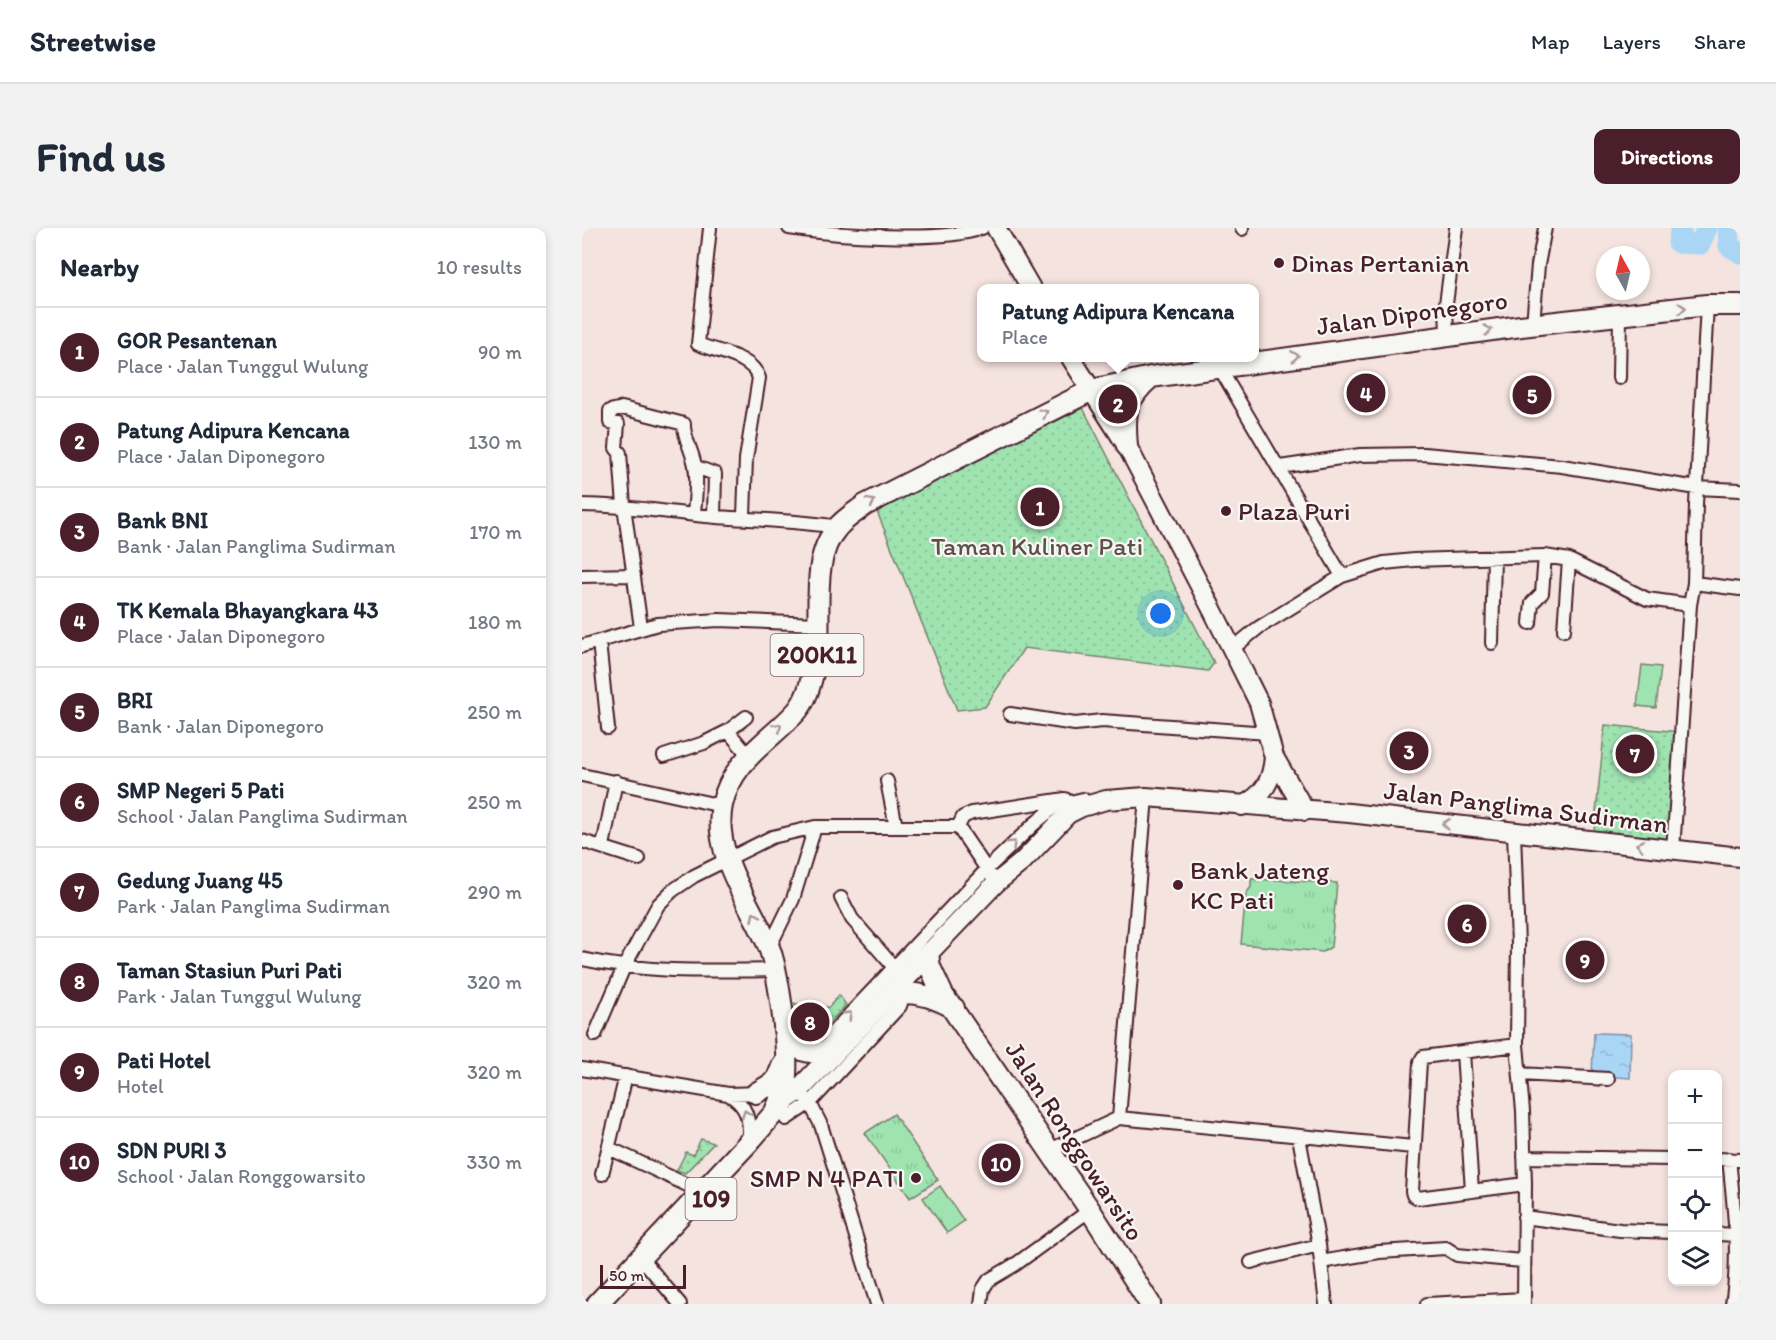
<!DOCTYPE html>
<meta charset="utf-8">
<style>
:root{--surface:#fff;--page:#f2f2f3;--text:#1f2937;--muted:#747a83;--line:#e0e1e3;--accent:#4a1f2b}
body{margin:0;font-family:Itim,sans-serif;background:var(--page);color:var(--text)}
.controls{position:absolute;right:18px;bottom:18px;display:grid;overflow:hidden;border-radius:12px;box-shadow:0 3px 9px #0003}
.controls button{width:54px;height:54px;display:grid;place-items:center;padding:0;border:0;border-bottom:2px solid var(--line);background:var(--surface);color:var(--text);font:30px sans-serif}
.compass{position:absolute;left:1014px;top:18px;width:54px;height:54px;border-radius:50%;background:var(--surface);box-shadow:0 3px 9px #0003;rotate:352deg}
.scale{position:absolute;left:18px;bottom:15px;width:86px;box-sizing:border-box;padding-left:6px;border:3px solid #4a1f2b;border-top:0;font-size:16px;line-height:21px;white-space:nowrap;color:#4a1f2b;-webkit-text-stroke:4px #f6f6f2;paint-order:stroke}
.you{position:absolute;left:579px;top:386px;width:21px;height:21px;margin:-15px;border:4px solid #fff;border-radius:50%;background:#1a73e8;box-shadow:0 0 0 9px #1a73e833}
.badge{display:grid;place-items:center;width:39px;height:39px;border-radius:50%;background:var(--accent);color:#fff;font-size:20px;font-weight:700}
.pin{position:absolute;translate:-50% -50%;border:3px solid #fff;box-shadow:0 2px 6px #0006}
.popup{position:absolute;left:395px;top:56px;width:282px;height:78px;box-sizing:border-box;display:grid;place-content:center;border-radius:12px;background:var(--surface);filter:drop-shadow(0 2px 4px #0005);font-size:20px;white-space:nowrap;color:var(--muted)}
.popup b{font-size:22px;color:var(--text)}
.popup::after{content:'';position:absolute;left:50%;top:100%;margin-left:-12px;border:12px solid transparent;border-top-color:var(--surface)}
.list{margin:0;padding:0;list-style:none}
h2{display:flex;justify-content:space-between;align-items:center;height:78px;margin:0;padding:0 24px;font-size:26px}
h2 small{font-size:20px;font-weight:400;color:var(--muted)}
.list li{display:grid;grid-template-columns:39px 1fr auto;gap:18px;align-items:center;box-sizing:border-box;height:90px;padding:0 24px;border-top:2px solid var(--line)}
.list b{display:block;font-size:22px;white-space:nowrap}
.list p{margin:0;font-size:20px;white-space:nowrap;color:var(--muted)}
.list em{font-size:20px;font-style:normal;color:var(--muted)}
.icon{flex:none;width:33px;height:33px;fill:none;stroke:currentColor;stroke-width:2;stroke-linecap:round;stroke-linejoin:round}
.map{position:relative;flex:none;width:1158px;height:1076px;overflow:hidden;border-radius:12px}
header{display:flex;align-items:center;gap:36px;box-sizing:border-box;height:84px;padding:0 30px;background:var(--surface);border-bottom:2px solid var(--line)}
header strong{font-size:28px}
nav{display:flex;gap:33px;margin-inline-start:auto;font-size:21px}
.intro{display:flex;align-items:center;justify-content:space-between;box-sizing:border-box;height:144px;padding:0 36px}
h1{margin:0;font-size:42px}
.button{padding:15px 27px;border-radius:12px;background:var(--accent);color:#fff;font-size:21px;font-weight:700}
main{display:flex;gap:36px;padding:0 36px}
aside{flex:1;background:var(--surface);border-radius:12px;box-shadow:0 3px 9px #0003}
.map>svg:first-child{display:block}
.grass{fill:url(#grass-tufts);stroke:#74826e;stroke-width:1.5}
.park{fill:url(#park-dots);stroke:#74826e;stroke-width:1.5}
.pitch{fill:#9fe4b0;stroke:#74826e;stroke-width:1.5}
.water{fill:url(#water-ripples);stroke:#848da5;stroke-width:1.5}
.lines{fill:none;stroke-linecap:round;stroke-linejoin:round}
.river{stroke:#aad6f6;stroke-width:21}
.street-casing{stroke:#4a1f2b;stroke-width:16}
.secondary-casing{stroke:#4a1f2b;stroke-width:22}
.primary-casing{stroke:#4a1f2b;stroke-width:24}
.street{stroke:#f6f6f2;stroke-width:12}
.secondary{stroke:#f6f6f2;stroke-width:18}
.primary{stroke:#f6f6f2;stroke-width:20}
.oneway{stroke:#a99598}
.poi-dot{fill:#4a1f2b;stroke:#f6f6f2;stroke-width:2}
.labels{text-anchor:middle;stroke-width:4.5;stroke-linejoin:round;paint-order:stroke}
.shield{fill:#f6f6f2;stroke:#7e6067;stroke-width:1.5}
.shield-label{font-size:24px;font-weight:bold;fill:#4a1f2b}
.poi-label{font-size:26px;fill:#4a1f2b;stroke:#f6f6f2;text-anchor:start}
.street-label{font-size:26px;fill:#4a1f2b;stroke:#f6f6f2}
.park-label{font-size:26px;fill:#5f504c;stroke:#f6f6f2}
</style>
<header>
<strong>Streetwise</strong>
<nav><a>Map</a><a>Layers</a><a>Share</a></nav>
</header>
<div class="intro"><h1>Find us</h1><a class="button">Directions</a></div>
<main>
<aside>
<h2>Nearby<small>10 results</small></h2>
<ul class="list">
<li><span class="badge">1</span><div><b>GOR Pesantenan</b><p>Place · Jalan Tunggul Wulung</p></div><em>90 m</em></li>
<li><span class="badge">2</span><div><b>Patung Adipura Kencana</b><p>Place · Jalan Diponegoro</p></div><em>130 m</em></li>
<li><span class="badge">3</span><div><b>Bank BNI</b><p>Bank · Jalan Panglima Sudirman</p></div><em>170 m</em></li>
<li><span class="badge">4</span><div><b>TK Kemala Bhayangkara 43</b><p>Place · Jalan Diponegoro</p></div><em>180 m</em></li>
<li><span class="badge">5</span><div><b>BRI</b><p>Bank · Jalan Diponegoro</p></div><em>250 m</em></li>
<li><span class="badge">6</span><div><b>SMP Negeri 5 Pati</b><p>School · Jalan Panglima Sudirman</p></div><em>250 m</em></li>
<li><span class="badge">7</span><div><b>Gedung Juang 45</b><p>Park · Jalan Panglima Sudirman</p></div><em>290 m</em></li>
<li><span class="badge">8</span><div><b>Taman Stasiun Puri Pati</b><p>Park · Jalan Tunggul Wulung</p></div><em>320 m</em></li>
<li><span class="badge">9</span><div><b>Pati Hotel</b><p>Hotel</p></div><em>320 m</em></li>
<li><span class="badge">10</span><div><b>SDN PURI 3</b><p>School · Jalan Ronggowarsito</p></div><em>330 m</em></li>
</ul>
</aside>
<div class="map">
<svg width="1158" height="1076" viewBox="0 0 1158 1076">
<defs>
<pattern id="grass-tufts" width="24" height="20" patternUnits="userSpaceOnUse" patternTransform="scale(1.5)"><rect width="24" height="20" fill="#9fe4b0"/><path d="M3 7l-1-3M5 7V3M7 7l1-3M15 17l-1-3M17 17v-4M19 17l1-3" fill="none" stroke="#8ac398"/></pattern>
<pattern id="park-dots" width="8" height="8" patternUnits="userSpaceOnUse" patternTransform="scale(1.5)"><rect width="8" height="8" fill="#9fe4b0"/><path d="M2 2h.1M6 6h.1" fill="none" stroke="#8ac398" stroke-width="1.8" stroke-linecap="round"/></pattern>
<pattern id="water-ripples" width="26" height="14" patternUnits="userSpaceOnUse" patternTransform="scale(1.5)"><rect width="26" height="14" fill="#aad6f6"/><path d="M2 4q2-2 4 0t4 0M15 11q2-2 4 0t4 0" fill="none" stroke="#94b7d3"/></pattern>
</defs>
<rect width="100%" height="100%" fill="#f4e3de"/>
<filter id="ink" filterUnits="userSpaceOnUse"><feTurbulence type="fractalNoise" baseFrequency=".0167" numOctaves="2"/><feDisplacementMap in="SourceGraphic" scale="12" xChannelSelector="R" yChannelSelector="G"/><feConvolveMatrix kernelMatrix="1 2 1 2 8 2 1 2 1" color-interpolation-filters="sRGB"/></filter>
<g filter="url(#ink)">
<!-- grass -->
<path class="grass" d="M669,651L755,655L749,719L741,724L659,716L664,666L669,659Z
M312,886L356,952L328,970L283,905Z"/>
<!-- park -->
<path class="park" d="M501,180L632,435L626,443L442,420L403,479L375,482L294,281Z
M1023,497L1098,504L1091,616L1012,604Z
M257,767L264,777L230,813L220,811L212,805L208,782L210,775L234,780L247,779Z
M119,911L132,915L103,945L95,942L104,924L111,927Z"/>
<!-- pitch -->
<path class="pitch" d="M1060,437L1079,439L1074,480L1055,478Z
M358,958L382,993L365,1005L341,970Z"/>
<!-- water -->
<path class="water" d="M1012,805L1049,806L1048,850L1010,847Z"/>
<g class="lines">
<!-- river -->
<path class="river" d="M1099,0L1096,15L1118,16L1125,0
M1146,0L1147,18L1158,25"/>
<defs>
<path id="street" d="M128,0L116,116C135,124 170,128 177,150L164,231L162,288
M207,0C251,7 360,15 400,0
M660,0V1
M951,96L956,37L963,0
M865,108L864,76L874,0
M637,139L760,348
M1037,150L1038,87
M114,239L133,246L132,288
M698,239L778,227L842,226L980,238L1115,260L1158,262
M0,277C42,277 82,284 123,288C168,292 212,292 256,299
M0,348L52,347
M1112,355L1158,361
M948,395L950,375L960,365L963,328
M59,400L42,278L38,225L34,220L36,196L28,194V183L40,180L102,196C101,208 111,224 113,238C116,253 113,271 112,286
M982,402L987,332
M17,414L26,500
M910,415L912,329
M0,418L76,396L137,392L236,396
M650,421L676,400L760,348L802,335L832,332L963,328L987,332L1065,371L1108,377
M428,486L493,496L520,493L686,505
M146,503L164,489
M82,528L122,515L146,503L166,527
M0,547L140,578
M305,553L314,599
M376,599L381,589L390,585L483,571
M932,604L936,717L935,817L941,883L943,956L942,1076
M0,613L57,631
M21,618L34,553
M1091,622L1108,377L1112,355L1114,276L1125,77
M259,670L270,691L317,745
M187,720L211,671L233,599
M0,731C63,745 128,743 192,742
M13,807L42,739L76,677L90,663L112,648L190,609L233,599H376L414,655
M935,817L841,829L838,834L830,963L831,967L836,970L943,956
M881,824L890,963
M243,827L250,805L405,641L451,597L475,577L501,571
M0,841L146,866L180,865
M938,846L1026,851
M210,863H216L228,875L239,897L295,1076
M146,866C165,877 168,891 167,913
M537,890L831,919
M204,891L228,875L318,778L323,763
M717,909L737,1017L744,1076
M27,920L120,964
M468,922L537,890L564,569
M942,929L1090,931
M1136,931L1158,932
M1147,931C1152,979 1158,1028 1150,1076
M20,946L44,848
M942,989L1038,1002L1090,1004
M1136,1006L1155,1007
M669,1034L737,1017
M739,1034L797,1024L864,1020L875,1027L940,1033
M66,1038L98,1076
M399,1076L401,1061L407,1052L434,1036L508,982
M845,1076L942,1071"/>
<path id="secondary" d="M414,0L449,60
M489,130L545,218L631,383L677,475L692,529L723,583
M660,578C682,567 690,553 692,529
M346,726L414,655L440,634L486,586L500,579L524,572L564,569L767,585L1158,629"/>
<path id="primary" d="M545,218C542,184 543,172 569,149
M346,726L348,739L361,767L508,982L568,1076
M305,769C327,760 352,769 372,780
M202,802C213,828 236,829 259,816
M174,865L194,853L201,836
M194,881C199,870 204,859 204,847C206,817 197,743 186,717C168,675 130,625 140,577C150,532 187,514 215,483C226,470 229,453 233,437C243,397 225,334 255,300C262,291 274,284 283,277L510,162L569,149L939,98L1125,77H1158
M15,1076L167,914L205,870L216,863L346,726"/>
</defs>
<!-- street casing -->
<use href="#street" class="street-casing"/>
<!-- secondary casing -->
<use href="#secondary" class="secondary-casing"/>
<!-- primary casing -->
<use href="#primary" class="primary-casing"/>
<!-- street -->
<use href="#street" class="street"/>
<!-- secondary -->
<use href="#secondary" class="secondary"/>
<!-- primary -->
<use href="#primary" class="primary"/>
</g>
<!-- one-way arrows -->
<defs><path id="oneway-chevron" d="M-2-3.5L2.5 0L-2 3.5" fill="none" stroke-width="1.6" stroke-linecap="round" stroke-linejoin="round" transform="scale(1.5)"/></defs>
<g class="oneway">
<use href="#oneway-chevron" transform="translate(1100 80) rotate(-6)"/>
<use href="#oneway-chevron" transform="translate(906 102) rotate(-8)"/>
<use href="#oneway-chevron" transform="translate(713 128) rotate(-8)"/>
<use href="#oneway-chevron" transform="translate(462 185) rotate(-27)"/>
<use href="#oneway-chevron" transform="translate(289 274) rotate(-29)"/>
<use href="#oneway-chevron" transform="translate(196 499) rotate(-42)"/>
<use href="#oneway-chevron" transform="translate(864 596) rotate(-173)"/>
<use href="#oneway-chevron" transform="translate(430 616) rotate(-44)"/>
<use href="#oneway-chevron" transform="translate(1058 617) rotate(-172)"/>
<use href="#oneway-chevron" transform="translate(173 688) rotate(-115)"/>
<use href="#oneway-chevron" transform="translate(266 787) rotate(-46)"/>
<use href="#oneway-chevron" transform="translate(164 886) rotate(-110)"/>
</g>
</g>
<!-- markers -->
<g class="poi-dot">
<circle cx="697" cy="35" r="6"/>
<circle cx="644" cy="283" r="6"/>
<circle cx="596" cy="657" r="6"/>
<circle cx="334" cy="950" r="6"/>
</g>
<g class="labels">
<!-- shield labels -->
<g class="shield">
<rect x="188.5" y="406" width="93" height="42" rx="4.5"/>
<rect x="103.5" y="950" width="51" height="42" rx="4.5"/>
</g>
<g class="shield-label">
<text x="235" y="435">200K11</text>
<text x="129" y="979">109</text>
</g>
<!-- poi labels -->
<g class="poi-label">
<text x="709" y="44">Dinas Pertanian</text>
<text x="656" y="292">Plaza Puri</text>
<text x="608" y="651">Bank Jateng<tspan x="608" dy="30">KC Pati</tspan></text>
<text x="322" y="959" text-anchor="end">SMP N 4 PATI</text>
</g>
<!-- street labels -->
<g class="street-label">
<text transform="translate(830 85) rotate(-8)" y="9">Jalan Diponegoro</text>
<text transform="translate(944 579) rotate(7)" y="9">Jalan Panglima Sudirman</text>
<text transform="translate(493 913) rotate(57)" y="9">Jalan Ronggowarsito</text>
</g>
<!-- park labels -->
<g class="park-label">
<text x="455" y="327">Taman Kuliner Pati</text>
</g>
</g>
</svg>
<div class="controls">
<button>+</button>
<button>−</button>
<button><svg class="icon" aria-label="locate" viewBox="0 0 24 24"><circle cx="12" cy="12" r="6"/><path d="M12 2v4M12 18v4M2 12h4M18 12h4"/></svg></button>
<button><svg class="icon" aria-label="layers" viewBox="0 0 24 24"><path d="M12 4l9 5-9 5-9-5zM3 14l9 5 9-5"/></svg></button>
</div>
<svg class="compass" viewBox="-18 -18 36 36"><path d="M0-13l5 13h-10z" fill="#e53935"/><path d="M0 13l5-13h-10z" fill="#747a83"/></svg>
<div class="scale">50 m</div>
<div class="you"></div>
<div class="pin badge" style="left:458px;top:279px">1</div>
<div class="pin badge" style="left:536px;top:176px">2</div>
<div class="popup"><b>Patung Adipura Kencana</b>Place</div>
<div class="pin badge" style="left:827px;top:523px">3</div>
<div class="pin badge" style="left:784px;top:165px">4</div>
<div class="pin badge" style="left:950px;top:167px">5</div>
<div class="pin badge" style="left:885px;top:696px">6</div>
<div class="pin badge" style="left:1053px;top:526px">7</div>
<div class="pin badge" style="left:228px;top:794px">8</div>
<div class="pin badge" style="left:1003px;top:732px">9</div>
<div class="pin badge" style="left:419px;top:935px">10</div>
</div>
</main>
